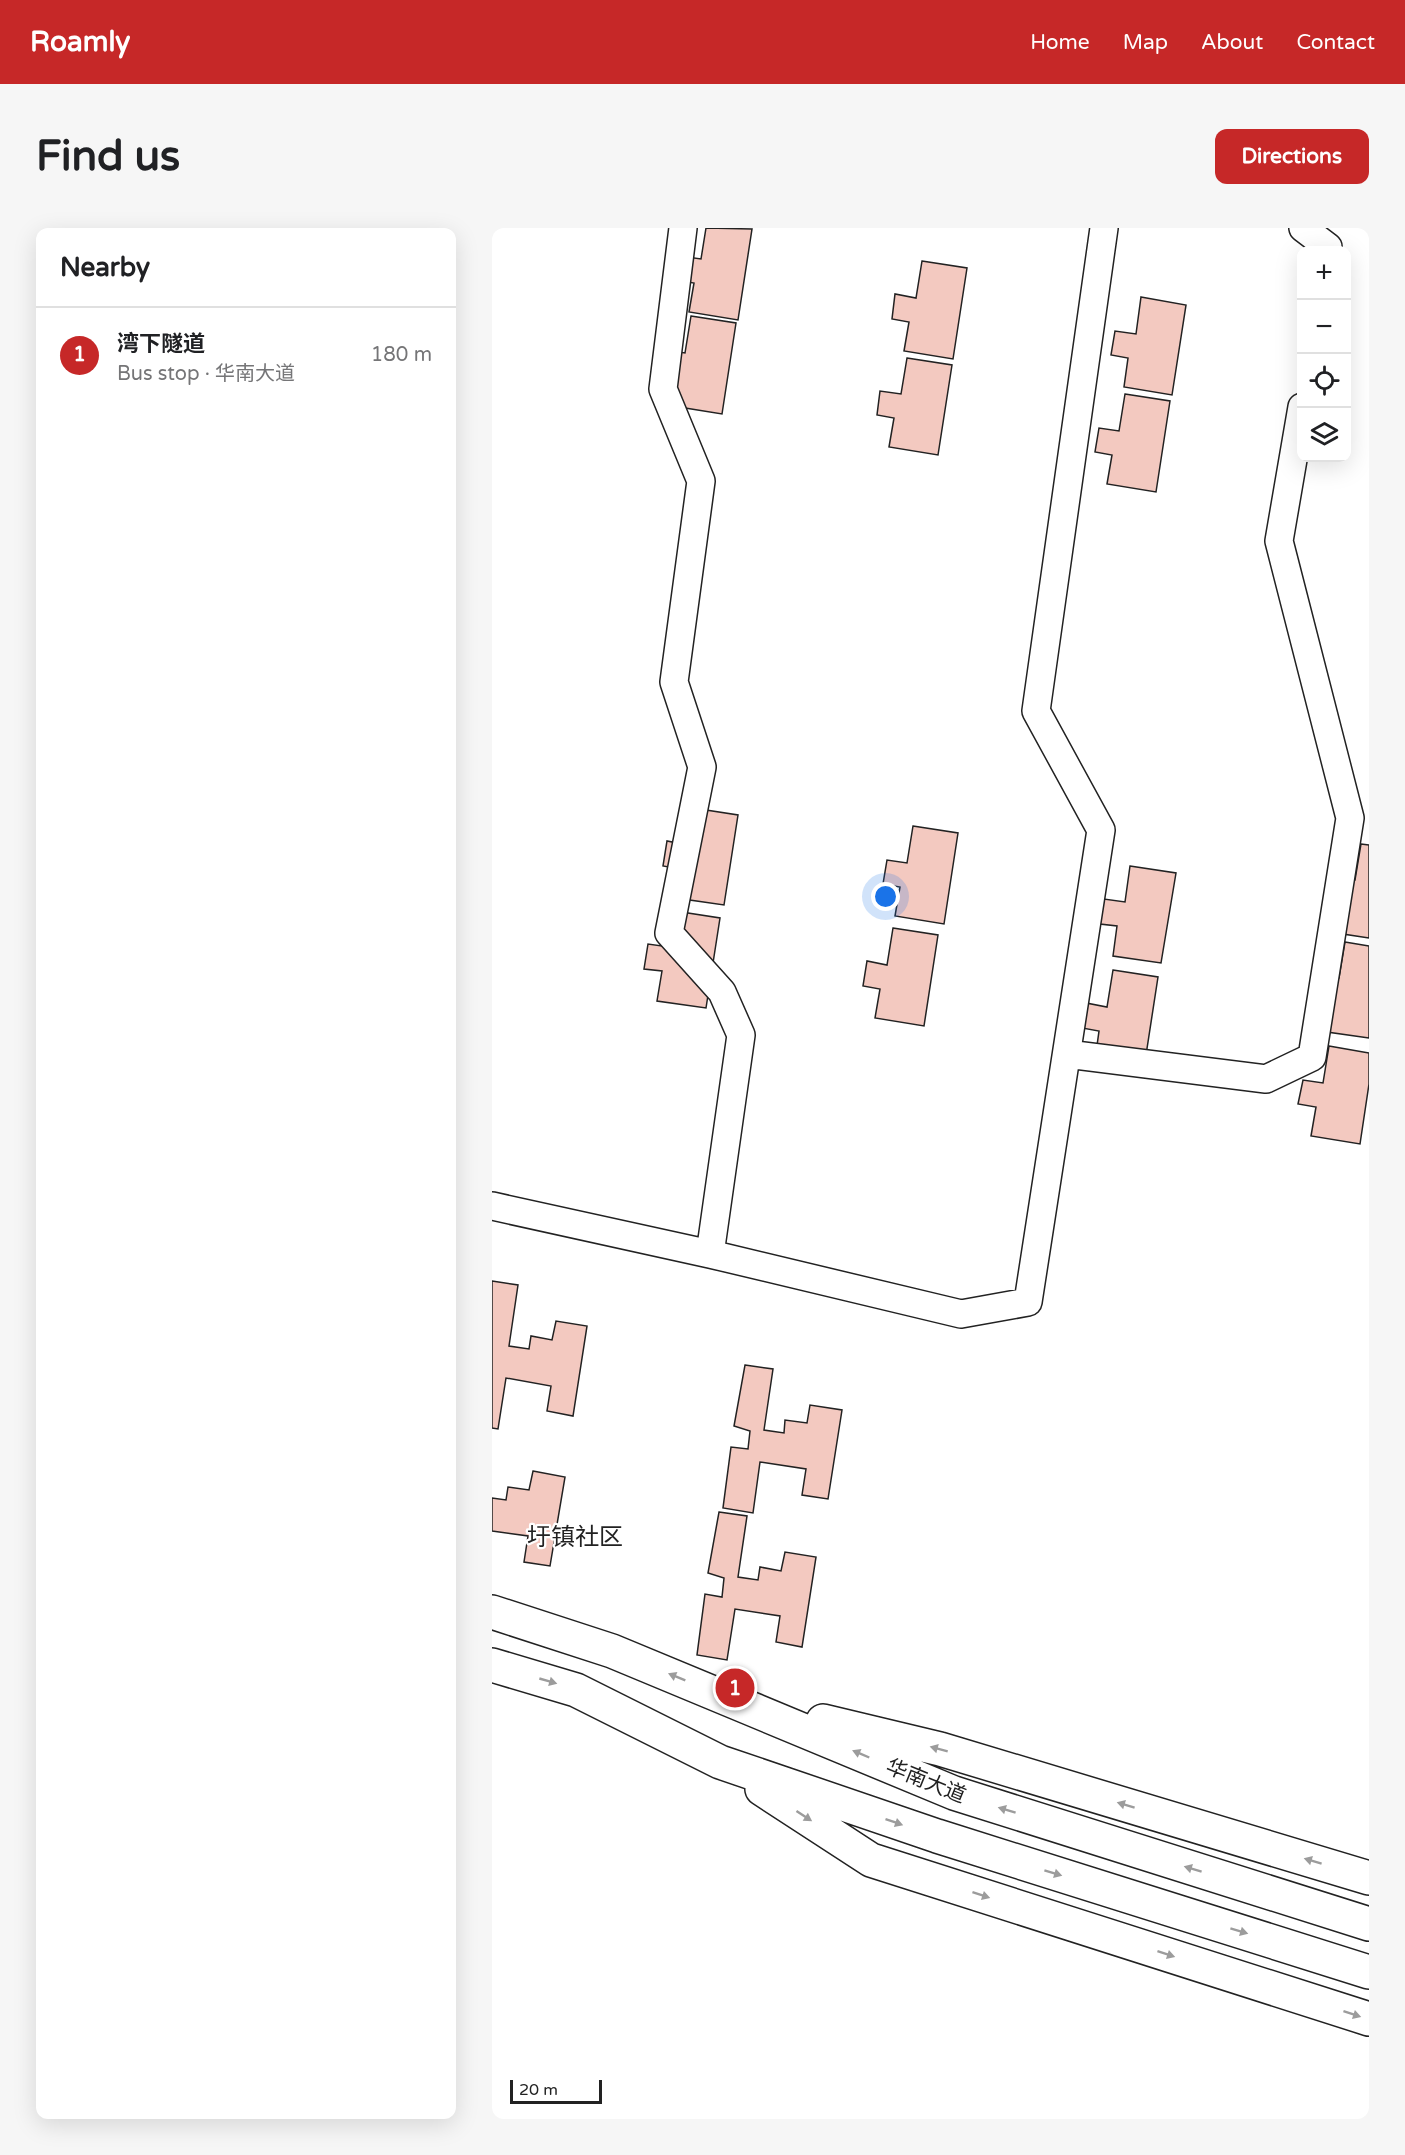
<!DOCTYPE html>
<meta charset="utf-8">
<style>
:root{--surface:#fff;--page:#f6f6f6;--text:#202124;--muted:#757577;--line:#e0e0e0;--accent:#c62828}
body{margin:0;font-family:"Varela Round","Noto Sans SC",sans-serif;background:var(--page);color:var(--text)}
.controls{position:absolute;right:18px;top:18px;display:grid;overflow:hidden;border-radius:12px;box-shadow:0 6px 24px #0002}
.controls button{width:54px;height:54px;display:grid;place-items:center;padding:0;border:0;border-bottom:2px solid var(--line);background:var(--surface);color:var(--text);font:30px sans-serif}
.scale{position:absolute;left:18px;bottom:15px;width:92px;box-sizing:border-box;padding-left:6px;border:3px solid #222;border-top:0;font-size:16px;line-height:21px;white-space:nowrap;color:#222;-webkit-text-stroke:4px #fff;paint-order:stroke}
.you{position:absolute;left:394px;top:669px;width:21px;height:21px;margin:-15px;border:4px solid #fff;border-radius:50%;background:#1a73e8;box-shadow:0 0 0 9px #1a73e833}
.badge{display:grid;place-items:center;width:39px;height:39px;border-radius:50%;background:var(--accent);color:#fff;font-size:20px;font-weight:700}
.pin{position:absolute;translate:-50% -50%;border:3px solid #fff;box-shadow:0 2px 6px #0006}
.list{margin:0;padding:0;list-style:none}
h2{display:flex;justify-content:space-between;align-items:center;height:78px;margin:0;padding:0 24px;font-size:26px}
h2 small{font-size:20px;font-weight:400;color:var(--muted)}
.list li{display:grid;grid-template-columns:39px 1fr auto;gap:18px;align-items:center;box-sizing:border-box;height:96px;padding:0 24px;border-top:2px solid var(--line)}
.list b{display:block;font-size:22px;white-space:nowrap}
.list p{margin:0;font-size:20px;white-space:nowrap;color:var(--muted)}
.list em{font-size:20px;font-style:normal;color:var(--muted)}
.icon{flex:none;width:33px;height:33px;fill:none;stroke:currentColor;stroke-width:2;stroke-linecap:round;stroke-linejoin:round}
.map{position:relative;flex:none;width:877px;height:1891px;overflow:hidden;border-radius:12px}
header{display:flex;align-items:center;gap:36px;box-sizing:border-box;height:84px;padding:0 30px;background:var(--accent);color:#fff}
header strong{font-size:28px}
nav{display:flex;gap:33px;margin-inline-start:auto;font-size:21px}
.intro{display:flex;align-items:center;justify-content:space-between;box-sizing:border-box;height:144px;padding:0 36px}
h1{margin:0;font-size:42px}
.button{padding:15px 27px;border-radius:12px;background:var(--accent);color:#fff;font-size:21px;font-weight:700}
main{display:flex;gap:36px;padding:0 36px}
aside{flex:1;background:var(--surface);border-radius:12px;box-shadow:0 6px 24px #0002}
.map>svg:first-child{display:block}
.building{fill:#f3c9c0;stroke:#222;stroke-width:1.5}
.lines{fill:none;stroke-linecap:round;stroke-linejoin:round}
.minor-casing{stroke:#222;stroke-width:30}
.primary-casing{stroke:#222;stroke-width:36}
.minor{stroke:#fff;stroke-width:27}
.primary{stroke:#fff;stroke-width:33}
.oneway{fill:#9c9c9c}
.labels{text-anchor:middle;stroke-width:4.5;stroke-linejoin:round;paint-order:stroke}
.street-label{font-size:21px;fill:#222;stroke:#fff}
.quarter-label{font-size:24px;fill:#222;stroke:#fff}
</style>
<header>
<strong>Roamly</strong>
<nav><a>Home</a><a>Map</a><a>About</a><a>Contact</a></nav>
</header>
<div class="intro"><h1>Find us</h1><a class="button">Directions</a></div>
<main>
<aside>
<h2>Nearby<small></small></h2>
<ul class="list">
<li><span class="badge">1</span><div><b>湾下隧道</b><p>Bus stop · 华南大道</p></div><em>180 m</em></li>
</ul>
</aside>
<div class="map">
<svg width="877" height="1891" viewBox="0 0 877 1891">
<rect width="100%" height="100%" fill="#fff"/>
<!-- building -->
<path class="building" d="M214,0L260,1L246,92L197,84L202,55L184,52L188,28L209,31Z
M430,33L475,40L461,131L412,123L417,94L400,91L403,66L424,70Z
M649,69L694,77L680,167L632,159L636,130L619,127L623,103L644,106Z
M199,88L244,95L230,186L181,178L173,122L193,125Z
M415,130L460,137L446,227L397,219L402,190L385,187L388,163L409,166Z
M633,166L678,173L664,264L615,256L620,227L603,224L607,200L627,203Z
M201,580L246,587L232,677L184,670L188,641L171,638L175,613L195,617Z
M421,598L466,605L452,696L403,688L408,659L391,656L395,632L415,635Z
M869,616L877,617V710L851,706L842,649L863,652Z
M638,638L684,645L669,735L621,728L625,698L608,696L612,671L633,674Z
M183,683L228,690L214,780L165,773L170,743L152,741L156,716L177,719Z
M401,700L446,707L432,798L383,790L388,761L371,758L375,733L395,737Z
M853,714L877,718V810L835,804L826,747L847,750Z
M621,742L666,749L652,840L603,832L607,803L590,800L594,775L615,779Z
M837,818L877,825V856L868,916L819,908L824,879L806,876L811,852L831,855Z
M0,1053L26,1057L17,1118L37,1121L39,1108L60,1112L64,1093L95,1098L81,1188L55,1183L59,1158L14,1150L6,1201L0,1200Z
M253,1137L281,1141L272,1202L292,1205L293,1192L315,1195L318,1177L350,1182L336,1271L310,1267L314,1241L268,1234L261,1285L231,1280L239,1219L256,1221L258,1203L242,1198Z
M41,1243L73,1249L58,1338L32,1334L36,1308L0,1303V1270L14,1272L16,1259L37,1262Z
M227,1284L255,1288L246,1349L266,1352L268,1339L289,1343L293,1324L324,1329L310,1419L284,1414L288,1388L243,1381L235,1432L205,1427L213,1366L230,1369L232,1350L216,1345Z"/>
<g class="lines">
<defs>
<path id="minor" d="M191,0L171,161L209,253L182,454L210,539L177,705L230,764L249,807L218,1026
M811,0L836,19V22
M575,826L774,851L820,829L858,590L787,313L810,179
M0,978L218,1026L469,1086L536,1074L609,602L544,483L612,0"/>
<path id="primary" d="M0,1384L120,1423L462,1565L877,1696
M0,1437L84,1462L228,1534L445,1608L877,1744
M331,1493L448,1521L877,1650
M270,1561L379,1632L877,1791"/>
</defs>
<!-- minor casing -->
<use href="#minor" class="minor-casing"/>
<!-- primary casing -->
<use href="#primary" class="primary-casing"/>
<!-- minor -->
<use href="#minor" class="minor"/>
<!-- primary -->
<use href="#primary" class="primary"/>
</g>
<!-- one-way arrows -->
<defs><path id="oneway-solid" d="M-6-.8H1V-3.2L6.5 0L1 3.2V.8H-6Z" transform="scale(1.5)"/></defs>
<g class="oneway">
<use href="#oneway-solid" transform="translate(185 1449) rotate(-158)"/>
<use href="#oneway-solid" transform="translate(56 1453) rotate(16)"/>
<use href="#oneway-solid" transform="translate(447 1521) rotate(-165)"/>
<use href="#oneway-solid" transform="translate(369 1526) rotate(-157)"/>
<use href="#oneway-solid" transform="translate(634 1577) rotate(-163)"/>
<use href="#oneway-solid" transform="translate(515 1582) rotate(-163)"/>
<use href="#oneway-solid" transform="translate(312 1588) rotate(33)"/>
<use href="#oneway-solid" transform="translate(402 1594) rotate(19)"/>
<use href="#oneway-solid" transform="translate(821 1633) rotate(-163)"/>
<use href="#oneway-solid" transform="translate(701 1641) rotate(-163)"/>
<use href="#oneway-solid" transform="translate(561 1645) rotate(17)"/>
<use href="#oneway-solid" transform="translate(489 1667) rotate(18)"/>
<use href="#oneway-solid" transform="translate(747 1703) rotate(17)"/>
<use href="#oneway-solid" transform="translate(674 1726) rotate(18)"/>
<use href="#oneway-solid" transform="translate(860 1786) rotate(18)"/>
</g>
<g class="labels">
<!-- street labels -->
<g class="street-label">
<text transform="translate(434 1553) rotate(22)" y="7">华南大道</text>
</g>
<!-- quarter labels -->
<g class="quarter-label">
<text x="83" y="1317">圩镇社区</text>
</g>
</g>
</svg>
<div class="controls">
<button>+</button>
<button>−</button>
<button><svg class="icon" aria-label="locate" viewBox="0 0 24 24"><circle cx="12" cy="12" r="6"/><path d="M12 2v4M12 18v4M2 12h4M18 12h4"/></svg></button>
<button><svg class="icon" aria-label="layers" viewBox="0 0 24 24"><path d="M12 4l9 5-9 5-9-5zM3 14l9 5 9-5"/></svg></button>
</div>
<div class="scale">20 m</div>
<div class="you"></div>
<div class="pin badge" style="left:243px;top:1460px">1</div>
</div>
</main>
